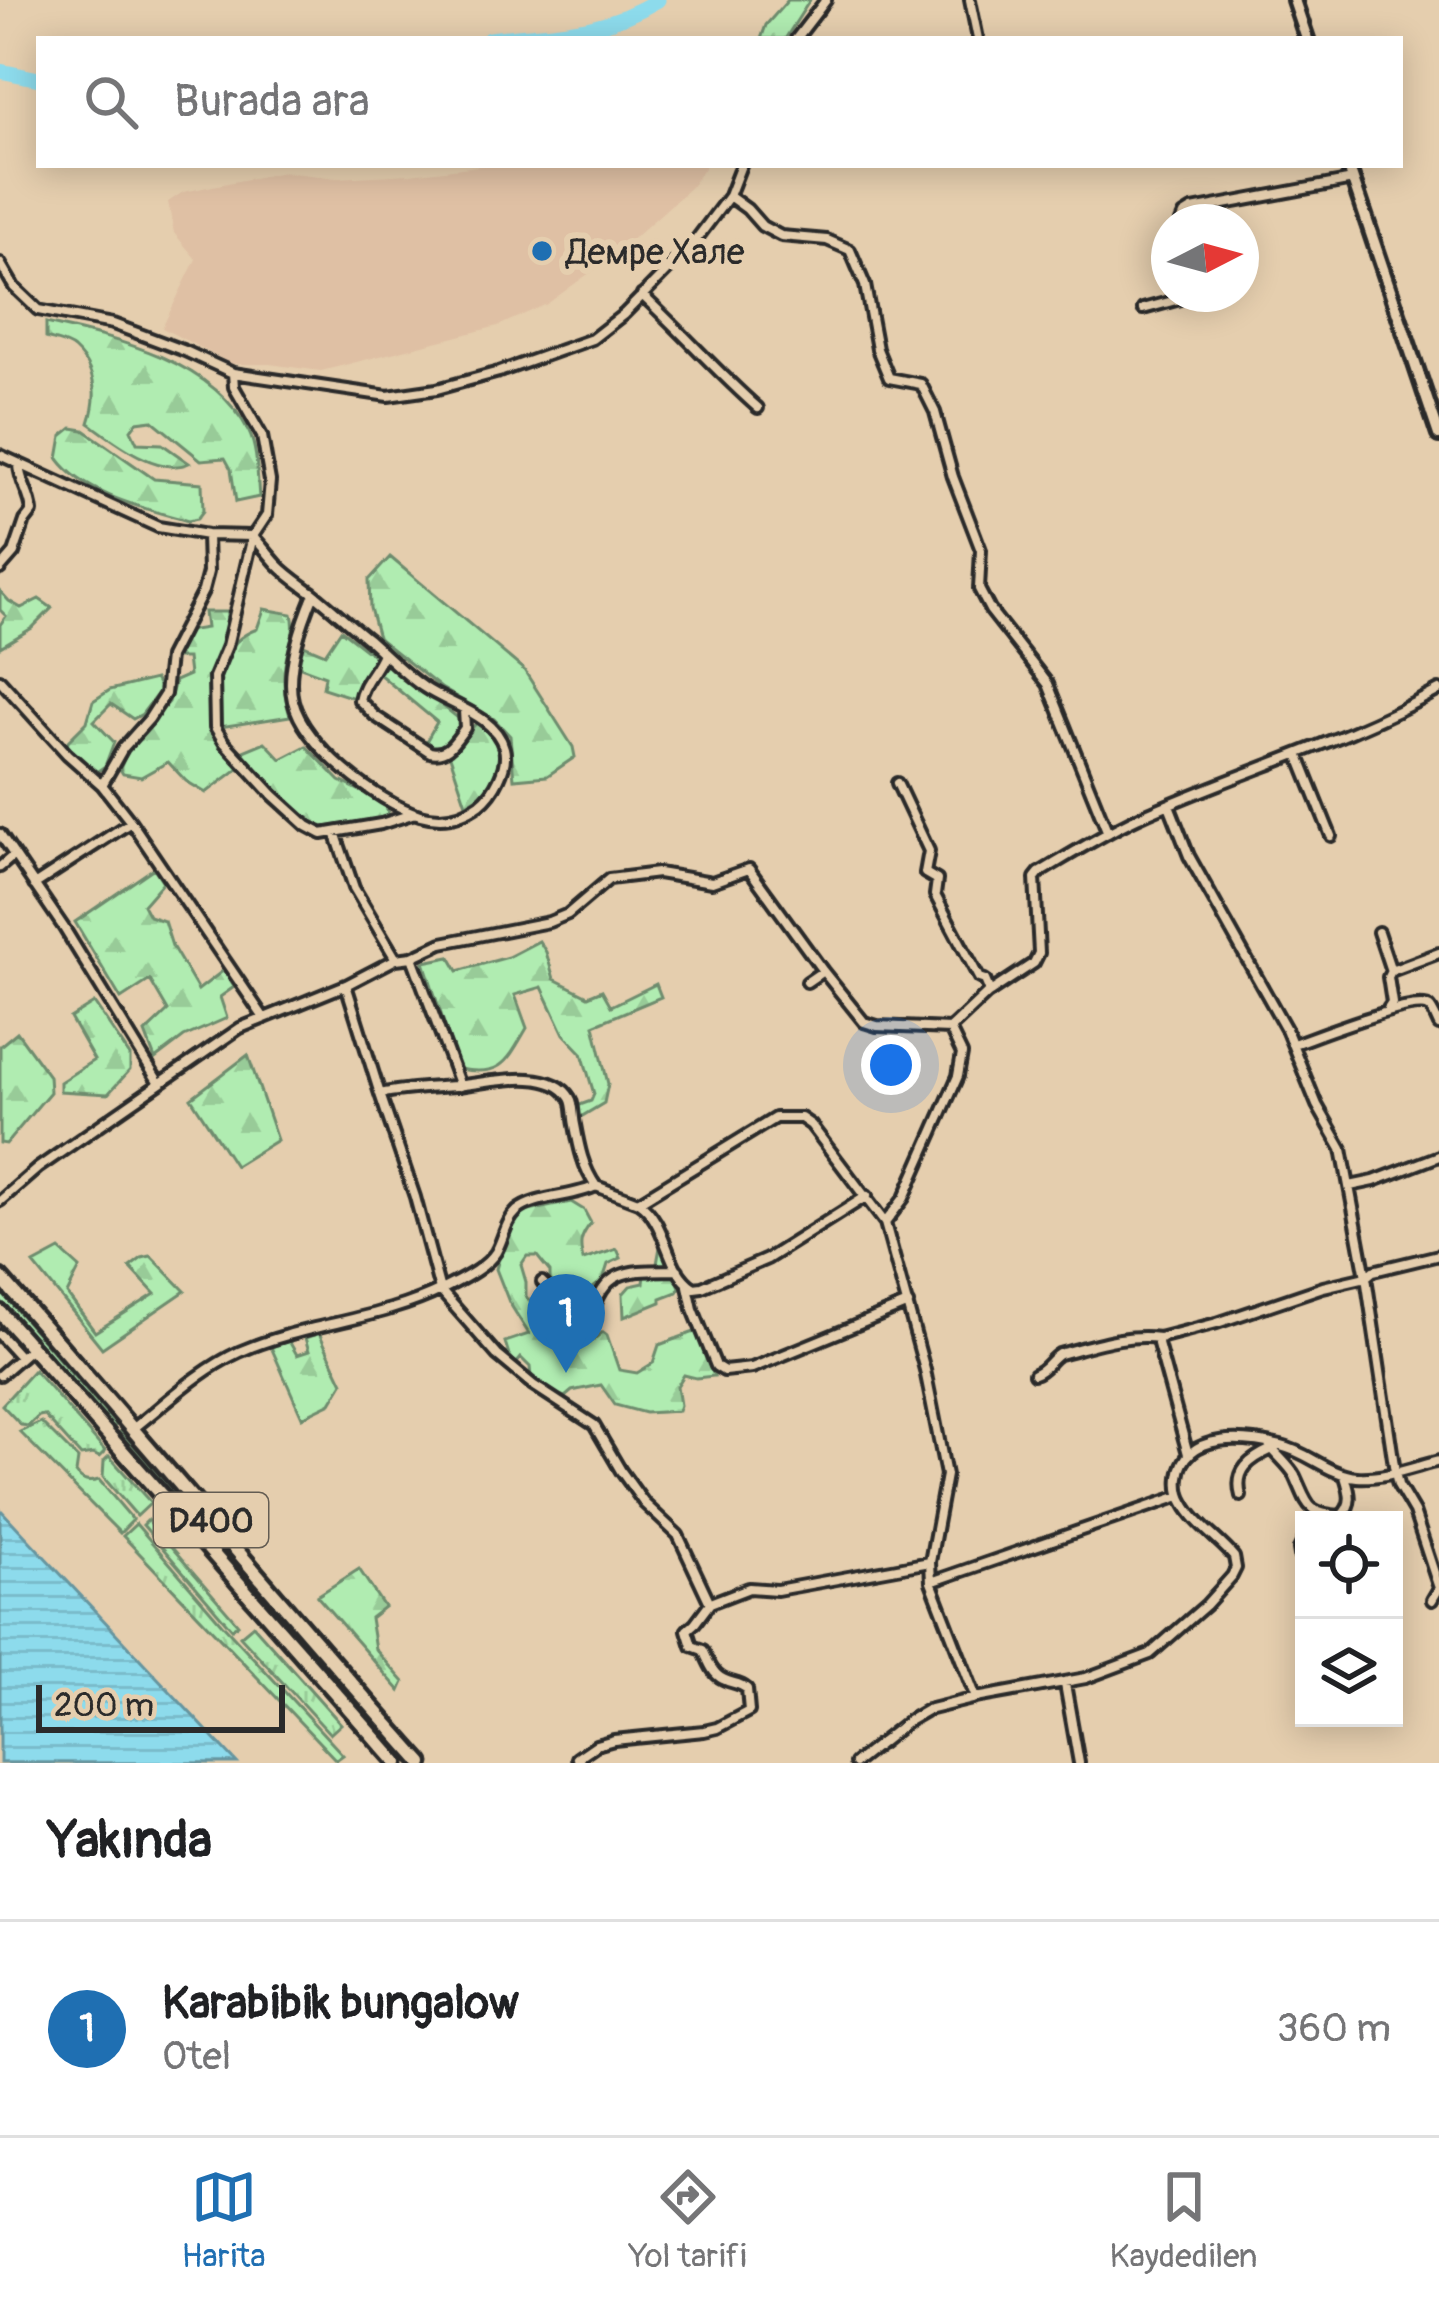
<!DOCTYPE html>
<html lang="tr">
<meta charset="utf-8">
<style>
:root{--surface:#fff;--page:#f2f2f2;--text:#202124;--muted:#757577;--line:#e0e0e0;--accent:#1f6fb2}
body{margin:0;font-family:Pangolin,sans-serif;background:var(--page);color:var(--text)}
.controls{position:absolute;right:36px;bottom:36px;display:grid;overflow:hidden;border-radius:0px;box-shadow:0 6px 30px #0003}
.controls button{width:108px;height:108px;display:grid;place-items:center;padding:0;border:0;border-bottom:3px solid var(--line);background:var(--surface);color:var(--text);font:60px sans-serif}
.compass{position:absolute;left:1151px;top:204px;width:108px;height:108px;border-radius:50%;background:var(--surface);box-shadow:0 6px 30px #0003;rotate:84deg}
.scale{position:absolute;left:36px;bottom:30px;width:249px;box-sizing:border-box;padding-left:12px;border:6px solid #2b2b2b;border-top:0;font-size:33px;line-height:42px;white-space:nowrap;color:#2b2b2b;-webkit-text-stroke:9px #e5ceae;paint-order:stroke}
.you{position:absolute;left:891px;top:1065px;width:42px;height:42px;margin:-30px;border:9px solid #fff;border-radius:50%;background:#1a73e8;box-shadow:0 0 0 18px #1a73e833}
.badge{display:grid;place-items:center;width:78px;height:78px;border-radius:50%;background:var(--accent);color:#fff;font-size:39px;font-weight:700}
.pin{position:absolute;translate:-50% -99px;filter:drop-shadow(0 3px 6px #0008)}
.pin::after{content:'';position:absolute;top:63px;width:42px;height:36px;background:inherit;clip-path:polygon(0 0,100% 0,50% 100%)}
.list{margin:0;padding:0;list-style:none}
h2{display:flex;justify-content:space-between;align-items:center;height:156px;margin:0;padding:0 48px;font-size:51px}
h2 small{font-size:39px;font-weight:400;color:var(--muted)}
.list li{display:grid;grid-template-columns:78px 1fr auto;gap:36px;align-items:center;box-sizing:border-box;height:216px;padding:0 48px;border-top:3px solid var(--line)}
.list b{display:block;font-size:45px;white-space:nowrap}
.list p{margin:0;font-size:39px;white-space:nowrap;color:var(--muted)}
.list em{font-size:39px;font-style:normal;color:var(--muted)}
.icon{flex:none;width:66px;height:66px;fill:none;stroke:currentColor;stroke-width:2;stroke-linecap:round;stroke-linejoin:round}
.map{position:relative;flex:none;width:1439px;height:1763px;overflow:hidden}
.search{position:absolute;background:var(--surface);box-shadow:0 6px 30px #0003;left:36px;right:36px;top:36px;height:132px;display:flex;align-items:center;gap:30px;box-sizing:border-box;padding:0 42px;border-radius:0px;color:var(--muted);font-size:45px}
.sheet{height:372px;background:var(--surface)}
nav{display:flex;justify-content:space-around;align-items:center;box-sizing:border-box;height:168px;border-top:3px solid var(--line);background:var(--surface);font-size:33px;color:var(--muted)}
nav a{display:grid;justify-items:center;gap:6px}
nav .on{color:var(--accent)}
.map>svg:first-child{display:block}
.built{fill:#dfc0a4}
.grass{fill:url(#grass-tufts);stroke:#6e8c6e;stroke-width:3}
.forest{fill:url(#forest-firs);stroke:#6e8c6e;stroke-width:3}
.water{fill:url(#water-rules);stroke:#66959f;stroke-width:3}
.lines{fill:none;stroke-linecap:round;stroke-linejoin:round}
.river{stroke:#8ddbec;stroke-width:15}
.street-casing{stroke:#2b2b2b;stroke-width:16}
.secondary-casing{stroke:#2b2b2b;stroke-width:20}
.highway-casing{stroke:#2b2b2b;stroke-width:21}
.street{stroke:#e5ceae;stroke-width:8}
.secondary{stroke:#e5ceae;stroke-width:10}
.highway{stroke:#e5ceae;stroke-width:12}
.poi-dot{fill:#1f6fb2;stroke:#e5ceae;stroke-width:4.5}
.labels{text-anchor:middle;stroke-width:12;stroke-linejoin:round;paint-order:stroke}
.shield{fill:#e5ceae;stroke:#635c52;stroke-width:3}
.shield-label{font-size:33px;font-weight:bold;fill:#2b2b2b}
.poi-label{font-size:36px;fill:#2b2b2b;stroke:#e5ceae;text-anchor:start}
</style>
<div class="map">
<svg width="1439" height="1763" viewBox="0 0 1439 1763">
<defs>
<pattern id="grass-tufts" width="24" height="20" patternUnits="userSpaceOnUse" patternTransform="scale(3)"><rect width="24" height="20" fill="#b0ecb1"/><path d="M3 7l-1-3M5 7V3M7 7l1-3M15 17l-1-3M17 17v-4M19 17l1-3" fill="none" stroke="#98cb98"/></pattern>
<pattern id="forest-firs" width="22" height="20" patternUnits="userSpaceOnUse" patternTransform="scale(3)"><rect width="22" height="20" fill="#b0ecb1"/><path d="M5 1l3.5 6h-7zM16 11l3.5 6h-7z" fill="#98cb98"/></pattern>
<pattern id="water-rules" width="6" height="5" patternUnits="userSpaceOnUse" patternTransform="scale(3)"><rect width="6" height="5" fill="#8ddbec"/><path d="M0 2.5h6" fill="none" stroke="#7abccb"/></pattern>
</defs>
<rect width="100%" height="100%" fill="#e5ceae"/>
<filter id="ink" filterUnits="userSpaceOnUse"><feTurbulence type="fractalNoise" baseFrequency=".00833" numOctaves="2"/><feDisplacementMap in="SourceGraphic" scale="24" xChannelSelector="R" yChannelSelector="G"/><feConvolveMatrix kernelMatrix="1 2 1 2 8 2 1 2 1" color-interpolation-filters="sRGB"/></filter>
<g filter="url(#ink)">
<!-- built -->
<path class="built" d="M487,165H706L691,187L617,253L547,304L498,326L321,371L269,364H232L162,328L196,259L174,233L168,202L183,192L283,172L337,178L411,174Z"/>
<!-- grass -->
<path class="grass" d="M0,1291L116,1425L109,1430L0,1304Z
M34,1370L105,1451L99,1457L93,1454L81,1456L44,1415L39,1416L28,1426L21,1425L2,1405Z
M41,1422L78,1459L76,1473C82,1482 89,1483 99,1480L133,1520L120,1533L20,1432Z
M120,1432L378,1728L373,1732L115,1436Z
M109,1456L151,1503L137,1516L103,1477L104,1461Z
M148,1520L238,1624L232,1629L143,1525Z
M136,1524L222,1624L343,1755L336,1760L123,1536Z
M253,1625L341,1724L330,1734L240,1636Z"/>
<!-- forest -->
<path class="forest" d="M788,0H810L785,39H761L766,25Z
M46,323C117,339 213,360 249,432C258,450 257,477 259,497L236,502L231,469L225,458L201,460L152,420L137,422L131,430L137,443L162,444L189,463C159,477 114,441 89,423C98,396 97,370 74,349C67,343 55,341 46,338Z
M72,428L84,430L154,479L202,483L203,511L197,519L188,521C147,509 84,495 58,459L62,436Z
M390,557L524,670L573,747L575,757L547,776L514,779L510,736L494,719L441,688L378,638L370,608L369,580Z
M0,591L9,601L21,608L39,599L52,608L32,628L0,647V625L6,616L0,610Z
M264,609L292,614C297,633 288,646 285,665C282,683 285,699 290,716L220,727C220,688 213,645 257,629Z
M204,612H227L226,637L211,673L212,734L239,768L206,793L186,781L168,762L141,777L123,774L120,769L129,747L169,702L175,681L189,675L187,658H176L187,631L206,628Z
M341,630L377,658L354,698L323,688L325,676L298,666L301,644L325,654Z
M388,662L458,718L460,727L443,749L436,750L424,745L437,722L379,674Z
M155,679L161,689L142,714L133,719L111,704L94,721L114,742L105,766L95,773L67,748L68,741L87,722L93,701L110,690Z
M477,722L493,738L500,750L497,770L485,793L466,804L450,756Z
M265,742L281,759L306,746L340,781L385,803L388,813L384,819L324,827L306,820L241,752Z
M154,868L163,882L143,905L149,916L164,921L172,946L198,990L224,970L234,987L220,997L227,1018L184,1037L155,1059L145,1033L168,1011L150,980L121,999L75,922Z
M539,941L546,952L554,979L588,996L602,990L611,1006L656,984L661,997L594,1025L608,1084L604,1103L579,1118L577,1106L591,1101L594,1094L582,1053L564,1034L542,987L515,995L527,1028C507,1062 502,1077 459,1069L424,962L450,957L458,971L508,957Z
M94,1003L130,1056V1070L108,1094L60,1091V1082L94,1060L70,1018Z
M17,1032L49,1076L50,1092L6,1144L0,1143V1046Z
M248,1055L277,1140L235,1166L191,1098Z
M571,1202L584,1210L591,1223C580,1237 579,1243 583,1260L617,1249L621,1258L608,1264L603,1280L592,1289L593,1303L590,1309C570,1312 561,1296 550,1282V1272L537,1256H527L521,1265L526,1282V1297L539,1310L553,1297L585,1330L590,1342L603,1332L607,1335L619,1370L637,1373L653,1363L659,1345L697,1331L714,1376L696,1378L684,1375L677,1386L680,1405L678,1411L645,1413L615,1405L601,1385L572,1391L565,1397L553,1393L531,1377L530,1367L521,1358L516,1364L509,1355L505,1342L529,1334L509,1302L496,1269L499,1259L516,1219L524,1212Z
M660,1247L663,1249L680,1287L677,1292L661,1298V1302L624,1317L623,1294L630,1286L644,1283L645,1276L655,1275Z
M60,1250L80,1268L67,1294L95,1332L155,1294L130,1267L142,1258L151,1256L185,1291L102,1348L34,1264Z
M319,1333L343,1383L331,1403L302,1417L271,1347L289,1341L297,1355L309,1351L305,1338Z
M359,1569L384,1607L370,1618L375,1649L404,1682L400,1691L317,1596Z"/>
<!-- water -->
<path class="water" d="M0,1509L237,1763H0Z"/>
<g class="lines">
<!-- river -->
<path class="river" d="M489,39C555,31 597,36 658,0
M0,71L39,79"/>
<defs>
<path id="street" d="M970,0L978,39
M796,39L826,0
M729,196L747,209L762,226L781,236L827,240L850,250L865,285L877,349L889,378L921,384L935,412L953,477L981,550L979,589L990,610L1048,684L1108,833
M1181,222L1184,215L1192,210L1353,180
M0,263L14,287L38,310L113,324L185,351L233,373L388,396L437,389L499,372L592,339L624,314L692,245L729,196L741,165
M642,295C682,332 717,372 758,408
M1143,309L1180,299L1186,294
M233,373L234,387L262,436L270,481L267,515L253,536C261,545 269,555 277,564C287,575 301,584 313,593C332,608 350,625 369,640C387,656 405,675 425,688C450,705 495,715 504,748C509,766 494,793 480,804C461,818 441,821 420,815C377,802 304,746 293,701C285,669 302,623 314,594
M0,455L158,527L207,535L253,536L227,646L214,677L215,727L224,742L273,795L307,826L322,834L381,824L412,814
M207,535L208,572L203,591L169,657L165,694L149,719L123,748L102,785L131,822L264,1018
M0,569L14,553L25,521L32,512C31,495 20,483 19,465
M383,653C377,670 362,682 359,700L375,716L430,752C448,756 455,741 465,728L464,710
M0,680L67,754L102,785
M1298,754L1331,836
M897,783L929,851L925,873L937,880L935,895L979,978L985,980L990,992
M1169,805L1189,856L1286,1029L1317,1105L1342,1149L1366,1277L1395,1472L1398,1485L1414,1512L1439,1588L1432,1600
M335,832L354,888L396,959
M0,834L64,928L159,1083
M0,867L14,855
M34,885L131,822
M1378,932L1391,971
M412,957L442,943L549,922L568,914L609,879L658,873L712,882L749,869L823,971L864,1022L877,1026L950,1029
M807,982L823,971
M346,985L380,1094
M1388,1009L1392,1003L1388,977L1391,971L1439,953
M1293,1044C1314,1037 1416,996 1430,1008C1432,1009 1438,1023 1439,1025
M596,1186C583,1168 579,1147 575,1125C573,1117 574,1104 570,1098C551,1065 484,1084 455,1086C429,1088 405,1088 380,1094L415,1197L440,1290L497,1355L533,1385L594,1425L621,1471L644,1503L678,1535L710,1603
M1350,1186L1374,1181L1439,1156
M0,1201L38,1168L240,1028L346,985L396,959L412,957L460,1086
M638,1202C669,1223 664,1269 694,1288L702,1287L767,1259L867,1196
M542,1282C559,1299 569,1312 593,1315C603,1265 636,1271 678,1270
M688,1286L693,1309L716,1366L724,1371L752,1368L908,1304
M0,1335L20,1357
M1034,1374C1046,1370 1049,1360 1059,1354C1091,1346 1126,1333 1159,1338
M0,1375L31,1348
M134,1428C168,1401 200,1370 239,1352C305,1323 379,1321 443,1289C460,1280 485,1269 496,1252C504,1238 505,1222 517,1211C534,1196 575,1197 596,1186L638,1202L775,1118H801L811,1125L885,1223
M1270,1446C1277,1456 1289,1465 1295,1476C1308,1504 1306,1514 1341,1516
M1188,1454L1158,1344L1159,1338L1217,1323L1323,1287L1366,1277L1373,1271L1439,1255
M1241,1496C1234,1470 1250,1459 1272,1449
M1341,1516C1354,1504 1350,1492 1345,1476
M1304,1539L1299,1549L1304,1577
M930,1562L931,1582L976,1698
M931,1582L1180,1496
M1065,1684L1079,1763
M581,1763L577,1758L596,1745L614,1740L704,1731L717,1728L749,1711L747,1689C739,1682 732,1684 723,1679C712,1674 708,1660 703,1650L692,1646L687,1630L695,1623L710,1603L749,1588L777,1590L930,1562L946,1475L925,1370L885,1223L904,1198L958,1076L962,1054L950,1029L987,994L1034,963L1039,953L1035,878L1039,873C1071,854 1103,834 1137,818C1236,773 1343,743 1439,690
M855,1763L908,1721L927,1710L976,1698L1086,1678L1150,1654L1206,1605L1232,1576L1236,1568L1234,1557C1219,1539 1195,1524 1184,1503C1179,1495 1178,1486 1179,1477C1185,1430 1248,1438 1281,1446C1308,1452 1330,1475 1357,1477C1384,1479 1414,1467 1439,1461"/>
<path id="secondary" d="M1294,0L1307,39
M1348,165L1439,435"/>
<path id="highway" d="M0,1277C142,1437 279,1603 422,1763
M0,1312L397,1763"/>
</defs>
<!-- street casing -->
<use href="#street" class="street-casing"/>
<!-- secondary casing -->
<use href="#secondary" class="secondary-casing"/>
<!-- highway casing -->
<use href="#highway" class="highway-casing"/>
<!-- street -->
<use href="#street" class="street"/>
<!-- secondary -->
<use href="#secondary" class="secondary"/>
<!-- highway -->
<use href="#highway" class="highway"/>
</g>
</g>
<!-- markers -->
<circle class="poi-dot" cx="542" cy="251" r="12"/>
<g class="labels">
<!-- shield labels -->
<rect class="shield" x="154" y="1493" width="114" height="54" rx="9"/>
<g class="shield-label">
<text x="211" y="1532">D400</text>
</g>
<!-- poi labels -->
<g class="poi-label">
<text x="566" y="264">Демре Хале</text>
</g>
</g>
</svg>
<div class="controls">
<button><svg class="icon" aria-label="locate" viewBox="0 0 24 24"><circle cx="12" cy="12" r="6"/><path d="M12 2v4M12 18v4M2 12h4M18 12h4"/></svg></button>
<button><svg class="icon" aria-label="layers" viewBox="0 0 24 24"><path d="M12 4l9 5-9 5-9-5zM3 14l9 5 9-5"/></svg></button>
</div>
<svg class="compass" viewBox="-18 -18 36 36"><path d="M0-13l5 13h-10z" fill="#e53935"/><path d="M0 13l5-13h-10z" fill="#757577"/></svg>
<div class="scale">200 m</div>
<div class="you"></div>
<div class="pin badge" style="left:566px;top:1373px">1</div>
<div class="search"><svg class="icon" aria-label="search" viewBox="0 0 24 24"><circle cx="10" cy="10" r="6"/><path d="M15 15l6 6"/></svg>Burada ara</div>
</div>
<section class="sheet">
<h2>Yakında<small></small></h2>
<ul class="list">
<li><span class="badge">1</span><div><b>Karabibik bungalow</b><p>Otel</p></div><em>360 m</em></li>
</ul>
</section>
<nav>
<a class="on"><svg class="icon" aria-label="map" viewBox="0 0 24 24"><path d="M3 6l6-2 6 2 6-2v14l-6 2-6-2-6 2zM9 4v14M15 6v14"/></svg>Harita</a>
<a><svg class="icon" aria-label="directions" viewBox="0 0 24 24"><path d="M12 3l9 9-9 9-9-9zM9 14v-3h6M13 9l2 2-2 2"/></svg>Yol tarifi</a>
<a><svg class="icon" aria-label="saved" viewBox="0 0 24 24"><path d="M7 4h10v16l-5-4-5 4z"/></svg>Kaydedilen</a>
</nav>
